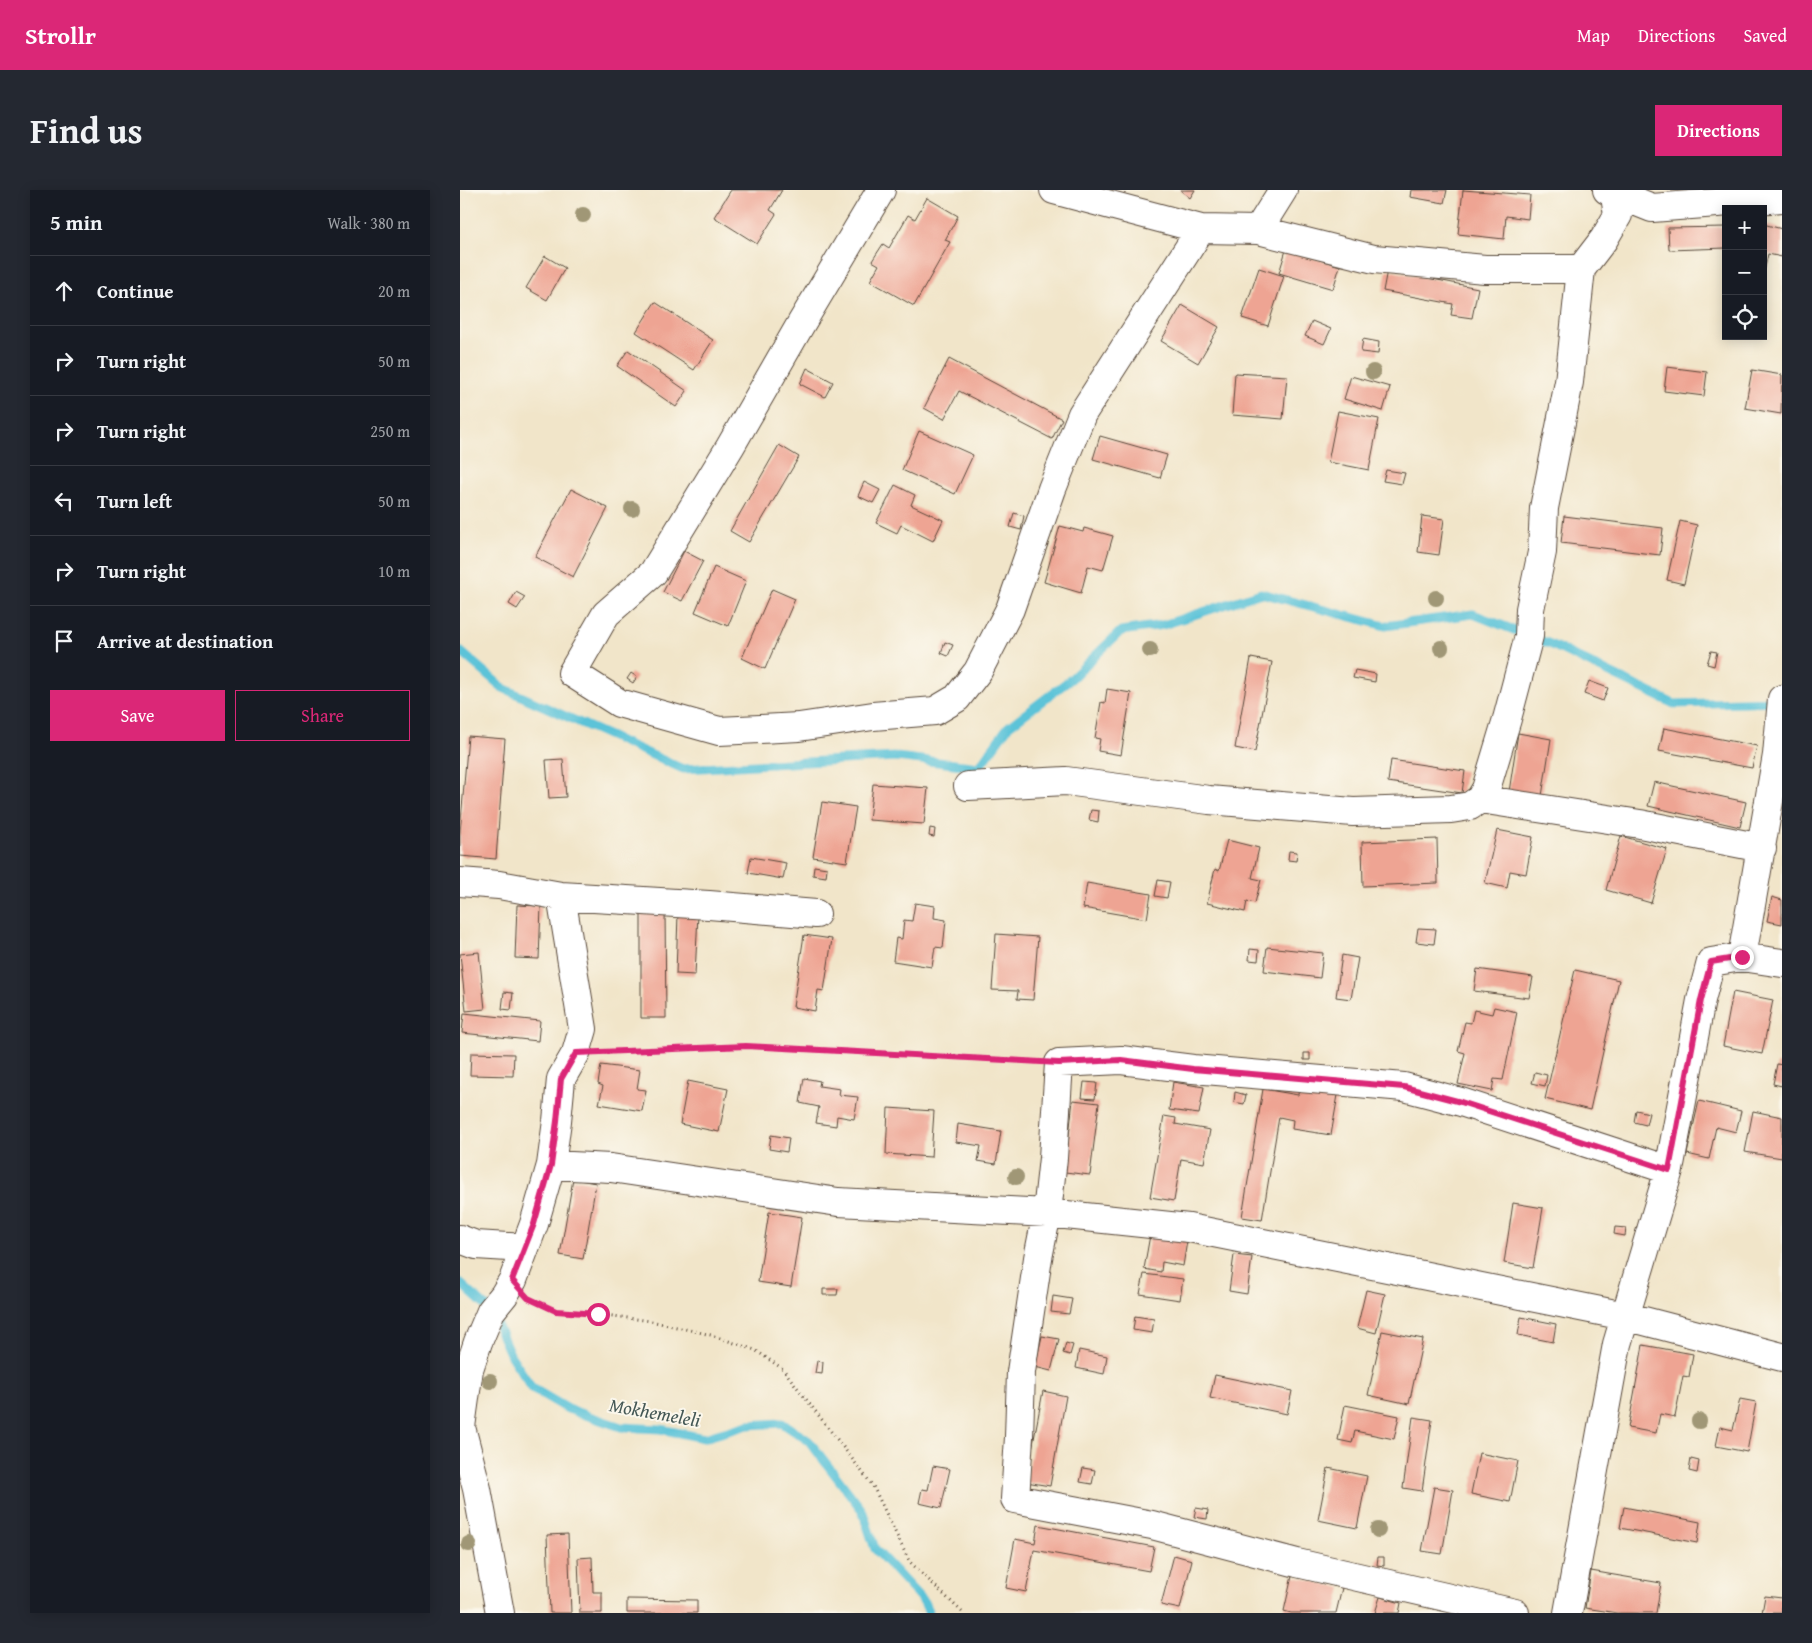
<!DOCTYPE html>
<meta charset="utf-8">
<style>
:root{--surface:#171b24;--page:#242831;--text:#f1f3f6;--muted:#9ea1a6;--line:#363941;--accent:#db2777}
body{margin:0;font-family:"Gentium Book Plus",serif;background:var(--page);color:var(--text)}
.controls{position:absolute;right:15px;top:15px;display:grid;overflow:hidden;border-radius:0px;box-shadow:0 2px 12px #0003}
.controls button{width:45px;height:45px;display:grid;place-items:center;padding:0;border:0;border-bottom:1px solid var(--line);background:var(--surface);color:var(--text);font:25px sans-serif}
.stop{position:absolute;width:15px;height:15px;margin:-11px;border:4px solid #db2777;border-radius:50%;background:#fff}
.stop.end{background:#db2777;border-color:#fff;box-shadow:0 1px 5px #0008}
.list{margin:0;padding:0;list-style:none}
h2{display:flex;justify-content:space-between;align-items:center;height:65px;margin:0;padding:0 20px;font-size:21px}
h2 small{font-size:16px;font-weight:400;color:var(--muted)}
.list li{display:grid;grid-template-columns:32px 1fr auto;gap:15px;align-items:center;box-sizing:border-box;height:70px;padding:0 20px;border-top:1px solid var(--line)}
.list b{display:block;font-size:19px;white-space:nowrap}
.list em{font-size:16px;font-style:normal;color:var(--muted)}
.actions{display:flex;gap:10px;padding:15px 20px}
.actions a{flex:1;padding:11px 0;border:1px solid var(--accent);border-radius:0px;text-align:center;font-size:18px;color:var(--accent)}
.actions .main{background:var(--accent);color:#fff}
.icon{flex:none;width:28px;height:28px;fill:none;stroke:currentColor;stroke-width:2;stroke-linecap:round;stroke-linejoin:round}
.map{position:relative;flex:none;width:1322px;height:1423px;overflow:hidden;border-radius:0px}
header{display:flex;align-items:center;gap:30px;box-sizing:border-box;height:70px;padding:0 25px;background:var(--accent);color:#fff}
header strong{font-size:24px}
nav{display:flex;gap:28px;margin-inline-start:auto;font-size:18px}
.intro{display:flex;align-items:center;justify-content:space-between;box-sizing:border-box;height:120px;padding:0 30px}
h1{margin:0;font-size:35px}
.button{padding:12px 22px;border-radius:0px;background:var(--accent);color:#fff;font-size:18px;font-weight:700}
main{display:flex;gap:30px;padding:0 30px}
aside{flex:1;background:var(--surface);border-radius:0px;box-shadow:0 2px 12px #0003}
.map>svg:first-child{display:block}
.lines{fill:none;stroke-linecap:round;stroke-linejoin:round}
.stream{stroke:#5bc3d8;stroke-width:9}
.building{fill:#eea493}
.minor-casing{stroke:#564638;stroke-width:30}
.path{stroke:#564638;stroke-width:3;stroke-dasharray:1 4;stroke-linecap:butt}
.minor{stroke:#fff;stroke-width:28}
.tree{fill:#a09776}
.route{stroke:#db2777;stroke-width:6}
.labels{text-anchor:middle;stroke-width:4;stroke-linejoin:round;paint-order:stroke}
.water-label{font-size:19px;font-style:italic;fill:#455856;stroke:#fbf7ec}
</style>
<header>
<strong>Strollr</strong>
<nav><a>Map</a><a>Directions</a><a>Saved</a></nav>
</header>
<div class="intro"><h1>Find us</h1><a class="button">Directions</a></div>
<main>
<aside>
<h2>5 min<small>Walk · 380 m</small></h2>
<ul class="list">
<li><svg class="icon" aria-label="ahead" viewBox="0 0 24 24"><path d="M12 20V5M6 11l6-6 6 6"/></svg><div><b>Continue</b></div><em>20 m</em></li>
<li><svg class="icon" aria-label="right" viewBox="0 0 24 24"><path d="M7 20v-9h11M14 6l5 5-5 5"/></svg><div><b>Turn right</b></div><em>50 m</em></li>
<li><svg class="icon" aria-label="right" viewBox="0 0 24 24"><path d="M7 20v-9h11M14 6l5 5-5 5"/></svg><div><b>Turn right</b></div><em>250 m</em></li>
<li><svg class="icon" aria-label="left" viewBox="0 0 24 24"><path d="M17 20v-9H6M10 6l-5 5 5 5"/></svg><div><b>Turn left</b></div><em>50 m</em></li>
<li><svg class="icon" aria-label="right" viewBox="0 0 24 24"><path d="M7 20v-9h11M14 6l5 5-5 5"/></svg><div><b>Turn right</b></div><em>10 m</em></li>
<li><svg class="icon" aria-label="arrive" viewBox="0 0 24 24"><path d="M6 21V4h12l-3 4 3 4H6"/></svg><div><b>Arrive at destination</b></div></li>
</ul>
<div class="actions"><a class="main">Save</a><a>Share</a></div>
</aside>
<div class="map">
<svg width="1322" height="1423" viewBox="0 0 1322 1423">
<rect width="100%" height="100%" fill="#fbf7ec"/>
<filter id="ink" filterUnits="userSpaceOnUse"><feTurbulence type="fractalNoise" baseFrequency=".02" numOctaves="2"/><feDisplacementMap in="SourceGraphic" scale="10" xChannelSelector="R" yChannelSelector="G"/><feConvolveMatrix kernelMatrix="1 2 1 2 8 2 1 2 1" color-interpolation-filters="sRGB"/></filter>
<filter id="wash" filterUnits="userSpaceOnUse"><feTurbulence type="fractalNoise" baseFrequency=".0096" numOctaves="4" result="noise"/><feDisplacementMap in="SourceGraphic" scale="20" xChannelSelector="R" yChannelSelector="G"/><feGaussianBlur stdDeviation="1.12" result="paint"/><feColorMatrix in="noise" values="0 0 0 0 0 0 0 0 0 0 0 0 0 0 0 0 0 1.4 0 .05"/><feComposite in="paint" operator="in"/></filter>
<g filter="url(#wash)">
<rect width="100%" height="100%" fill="#f1e5c9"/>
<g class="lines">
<!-- stream -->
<path class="stream" d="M0,461L43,498L223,579L436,567L519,577L548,537L611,489L661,441L703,435L801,403L925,436L1013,424L1090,454L1214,514L1319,511
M0,1093L31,1121L51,1166L72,1198L108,1219L161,1237L200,1239L244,1248L288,1235L322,1233L349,1251L402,1320L415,1359L464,1412L469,1423"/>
</g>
<g id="blocks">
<!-- building -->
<path class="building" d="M271,0H322L310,20L316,24L297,54L254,27Z
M720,0H735L730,8Z
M951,0H987L984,13L950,7Z
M1003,0L1070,5L1068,29L1046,26L1044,49L998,44Z
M467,8L498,26L485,50L490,52L454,116L410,91L419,75L412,71L423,54L429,58L448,25L455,29Z
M1303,34L1322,39V67L1308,64L1304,82Z
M1266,37V58L1209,60L1208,38Z
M826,60L880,76L873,99L819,83Z
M85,66L105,78L87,110L66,98Z
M799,78L824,86L808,136L782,128Z
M927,80L1018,98L1012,128L991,125L993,114L923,101Z
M195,112L253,150L234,180L176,142Z
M722,115L759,137L738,173L701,151Z
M852,131L871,139L864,154L845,146Z
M903,149L919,152L918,164L901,162Z
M168,160L227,201L216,217L157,176Z
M489,169L602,229L592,249L499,201L484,229L464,218Z
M1207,177L1247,182L1244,206L1204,201Z
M347,178L373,192L365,207L340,194Z
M1292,180L1322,185L1321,224L1285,218Z
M775,183L827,186L823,229L772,225Z
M891,186L930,197L923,221L884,209Z
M878,221L919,229L909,280L868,272Z
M459,241L513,265L495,304L442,280Z
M640,246L707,265L700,288L633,269Z
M319,255L339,267L289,352L270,341Z
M926,280L945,283L942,294L923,291Z
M404,292L420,300L413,313L398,306Z
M435,295L455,305L451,315L483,330L473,351L441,335L437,343L416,333Z
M111,299L148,318L113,387L75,367Z
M554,323L564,326L561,340L550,337Z
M962,326L984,329L979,365L958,362Z
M1104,326L1203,338L1200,365L1101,353Z
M1220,331L1237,335L1224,394L1207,390Z
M600,336L623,342L624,338L653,346L643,380L628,376L621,403L584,392Z
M224,361L243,371L222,411L203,402Z
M254,377L286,391L268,436L235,422Z
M312,399L335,409L305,479L282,468Z
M56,402L65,407L57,419L49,414Z
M485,452L493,455L488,466L481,463Z
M1251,461L1257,462L1254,476L1247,474Z
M791,468L812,472L795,562L775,558Z
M895,480L916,484L915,492L893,488Z
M171,483L177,487L173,493L167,489Z
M1129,491L1148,498L1143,511L1124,504Z
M647,499L671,503L661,565L638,561L640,549L635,548L641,512L645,513Z
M1204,538L1297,556L1292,578L1199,561Z
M1058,543L1091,549L1082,606L1049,602Z
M8,546L45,549L36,669L0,666V643Z
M103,569L106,607L89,608L86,570Z
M931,570L1005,581L1002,603L928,592Z
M1194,592L1286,612L1280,637L1188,616Z
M413,594L468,598L464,634L409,630Z
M362,612L396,617L387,672L353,667Z
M631,620L639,621L638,632L629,630Z
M470,638L475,639L474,647L469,646Z
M1037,640L1073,647L1066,684L1050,681L1047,698L1025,693Z
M1161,646L1207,659L1191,713L1146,700Z
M977,649L978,693L903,696L902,652Z
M767,650L799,658L792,688L801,690L795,713L787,711L785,722L747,713L755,679L759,681Z
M829,661L837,662L836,671L828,670Z
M291,667L326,673L323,689L288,683Z
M354,676L367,678L366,687L353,685Z
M698,690L710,692L707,708L695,706Z
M627,693L691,704L687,729L623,718Z
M1312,707L1322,710V734L1307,731Z
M455,713L475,716L474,728L486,730L483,758L475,757L472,777L433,771L436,748L442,749L444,730L452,731Z
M57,715L81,716L79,769L55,768Z
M181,722H205L206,828H181Z
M218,724H238L235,785L216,784Z
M958,738L976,739L974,754L956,752Z
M536,744L578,747L573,810L557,809L558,801L532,800Z
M344,745L372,749L364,801L358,800L355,821L333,817Z
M807,757L863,763L860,788L804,781Z
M790,759L799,760L798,771L789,770Z
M19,762L25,819L6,821L0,764Z
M882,765L898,768L891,809L876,807Z
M1017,779L1073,787L1069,808L1014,801Z
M1115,780L1159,790L1130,920L1085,909Z
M44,802L53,803L51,820L42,819Z
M1273,802L1313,810L1302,864L1263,856Z
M1034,817L1057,822L1043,890L1034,889L1032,901L998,894L1005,863L998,861L1005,832L1011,833L1014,820L1032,824Z
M4,823L80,831L78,851L2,843Z
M11,863L54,864L53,886L10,885Z
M844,863H850V870H844Z
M1317,874L1322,875V896L1313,894Z
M141,875L180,880L177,899L186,900L182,921L139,914L143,896L138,894Z
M1075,882L1087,885L1085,896L1072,893Z
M344,888L360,891L359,896L380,899L379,905L398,907L394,929L377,926L376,936L356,933L359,917L340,913Z
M228,891L268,899L259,942L220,934Z
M624,892L637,893L635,909L622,908Z
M713,892L744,897L739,924L709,920Z
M839,898L878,905L871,945L832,939L833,930L819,927L802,1030L782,1027L803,899L838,905Z
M775,902L786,905L784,914L774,912Z
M613,910L639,913L630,985L605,982Z
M1239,911L1281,921L1276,942L1256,937L1249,969L1227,964Z
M428,918L474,921L471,967L426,964Z
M1176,920L1189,923L1186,935L1174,932Z
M1293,921L1322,927V968L1285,962Z
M704,926L716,928L715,934L750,940L744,973L721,969L714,1011L690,1007Z
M498,934L541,941L536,974L518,971L521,956L496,952Z
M311,945L329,948L327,962L309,959Z
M113,989L136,993L123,1069L100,1065Z
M1053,1013L1083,1018L1073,1078L1044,1073Z
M309,1022L342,1027L331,1097L298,1092Z
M1155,1037L1166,1038L1165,1046L1154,1044Z
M690,1045L727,1051L723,1076L702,1072L701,1082L684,1079Z
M774,1065L792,1067L787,1104L769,1101Z
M684,1084L723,1089L720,1110L680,1104Z
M363,1099H378L377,1105H363Z
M906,1100L925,1104L916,1143L897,1138Z
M593,1106L612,1109L609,1124L591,1122Z
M675,1126L694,1129L692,1143L673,1140Z
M1061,1127L1096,1134L1093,1152L1058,1145Z
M922,1141L963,1149L949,1214L908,1205Z
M582,1146L599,1149L591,1181L575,1177Z
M606,1153L613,1155L610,1165L603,1163Z
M1183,1155L1233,1164L1229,1187L1223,1186L1215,1227L1200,1224L1196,1243L1168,1238Z
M619,1160L647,1166L644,1184L616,1178Z
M357,1171L363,1172L362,1184L355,1183Z
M755,1185L832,1201L827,1224L750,1208Z
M583,1201L606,1206L590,1296L566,1292Z
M1280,1209L1296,1212L1287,1262L1256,1256L1260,1237L1273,1240Z
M885,1215L939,1226L934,1249L895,1241L892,1253L878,1250Z
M953,1227L972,1230L962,1301L943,1298Z
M1019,1263L1058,1271L1050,1312L1011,1304Z
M1231,1269L1239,1271L1237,1283L1229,1281Z
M473,1276L490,1279L481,1318L459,1313L462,1299L468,1300Z
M623,1278L635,1280L632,1294L620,1292Z
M868,1278L907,1286L897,1338L858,1330Z
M974,1297L993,1300L982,1364L962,1361Z
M1164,1317L1240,1332L1237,1353L1160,1338Z
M736,1318L748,1320L747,1329L734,1327Z
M578,1335L694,1357L689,1381L574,1360L566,1402L546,1398L555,1349L575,1353Z
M108,1344L111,1423H90L87,1345Z
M714,1365L732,1370L720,1419L701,1415Z
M132,1367L133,1402H142V1423H120L118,1368Z
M918,1367H924V1376L917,1375Z
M1131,1381L1201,1393L1196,1423H1157L1125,1418Z
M832,1386L882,1398L876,1423H831L824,1421Z
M1305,1406L1322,1408V1423H1302Z
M920,1407L941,1413L939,1423H915Z
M167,1409L237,1410V1423H167Z"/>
</g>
</g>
<g filter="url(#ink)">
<use href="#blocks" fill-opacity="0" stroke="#564638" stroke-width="1"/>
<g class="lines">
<defs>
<path id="minor" d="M421,0L342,132L270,257L193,383L146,424L112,483L159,513L259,541L339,537L413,526L475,521L497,508L518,481L550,419L592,299L622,224L741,39
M594,0L741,39L798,40L914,69L1025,79H1121
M1147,0L1192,18L1322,8
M798,40L823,0
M508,596L606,591L749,610L893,622L991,619L1010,616L1020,609L1180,634L1302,658
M1020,609L1026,599L1047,529L1069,446L1070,419L1082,362L1084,318L1109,192L1121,79L1144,49L1158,25L1154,0
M0,692L39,695L101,706L249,715L356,724
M1282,767L1322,773
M91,975L151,978L378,1012L587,1023L729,1038L1165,1126L1322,1167
M0,1049L16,1055L65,1058L74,1034L91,975L97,931L101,889L116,863L123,839L101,706
M40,1423L17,1299L1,1237L9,1179L18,1152L31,1121L44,1105L53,1090L65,1058
M1055,1423L837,1373L692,1335L555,1309L559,1247L561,1182L578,1068L587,1023L593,968L599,873L661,870L733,879L944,897L1001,912L1209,980
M1108,1423L1157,1154L1209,980L1241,810L1251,772L1282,767L1317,565L1322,509"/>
</defs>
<!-- minor casing -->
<use href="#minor" class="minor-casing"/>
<!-- path -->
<path class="path" d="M145,862L286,856L571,871
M74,1111L96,1121L138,1124L191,1131L251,1145L295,1160L323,1179L413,1296L449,1371L503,1423"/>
<!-- minor -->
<use href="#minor" class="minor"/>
</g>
<!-- trees -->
<g class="tree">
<circle cx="123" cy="25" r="8"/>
<circle cx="913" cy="182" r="8"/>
<circle cx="172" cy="319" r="8"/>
<circle cx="976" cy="408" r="8"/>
<circle cx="981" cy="458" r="8"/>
<circle cx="690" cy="460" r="8"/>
<circle cx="556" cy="987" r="8"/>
<circle cx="30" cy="1191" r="8"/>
<circle cx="1239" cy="1231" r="8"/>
<circle cx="918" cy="1340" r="8"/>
<circle cx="9" cy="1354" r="8"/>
</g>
</g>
<g class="lines" filter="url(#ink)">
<!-- route -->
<path class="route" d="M138,1124L96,1121L68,1108L52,1090L74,1034L91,975L97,931L101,889L116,863L286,856L599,873L661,870L733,879L944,897L1001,912L1209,980L1241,810L1251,772L1282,767"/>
</g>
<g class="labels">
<!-- water labels -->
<g class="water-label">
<text transform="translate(195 1222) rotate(10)" y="7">Mokhemeleli</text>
</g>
</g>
</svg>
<div class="controls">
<button>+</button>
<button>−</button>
<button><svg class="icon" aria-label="locate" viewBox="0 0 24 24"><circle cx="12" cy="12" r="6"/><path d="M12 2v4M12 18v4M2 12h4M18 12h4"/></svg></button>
</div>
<div class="stop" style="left:138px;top:1124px"></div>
<div class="stop end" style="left:1282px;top:767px"></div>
</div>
</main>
